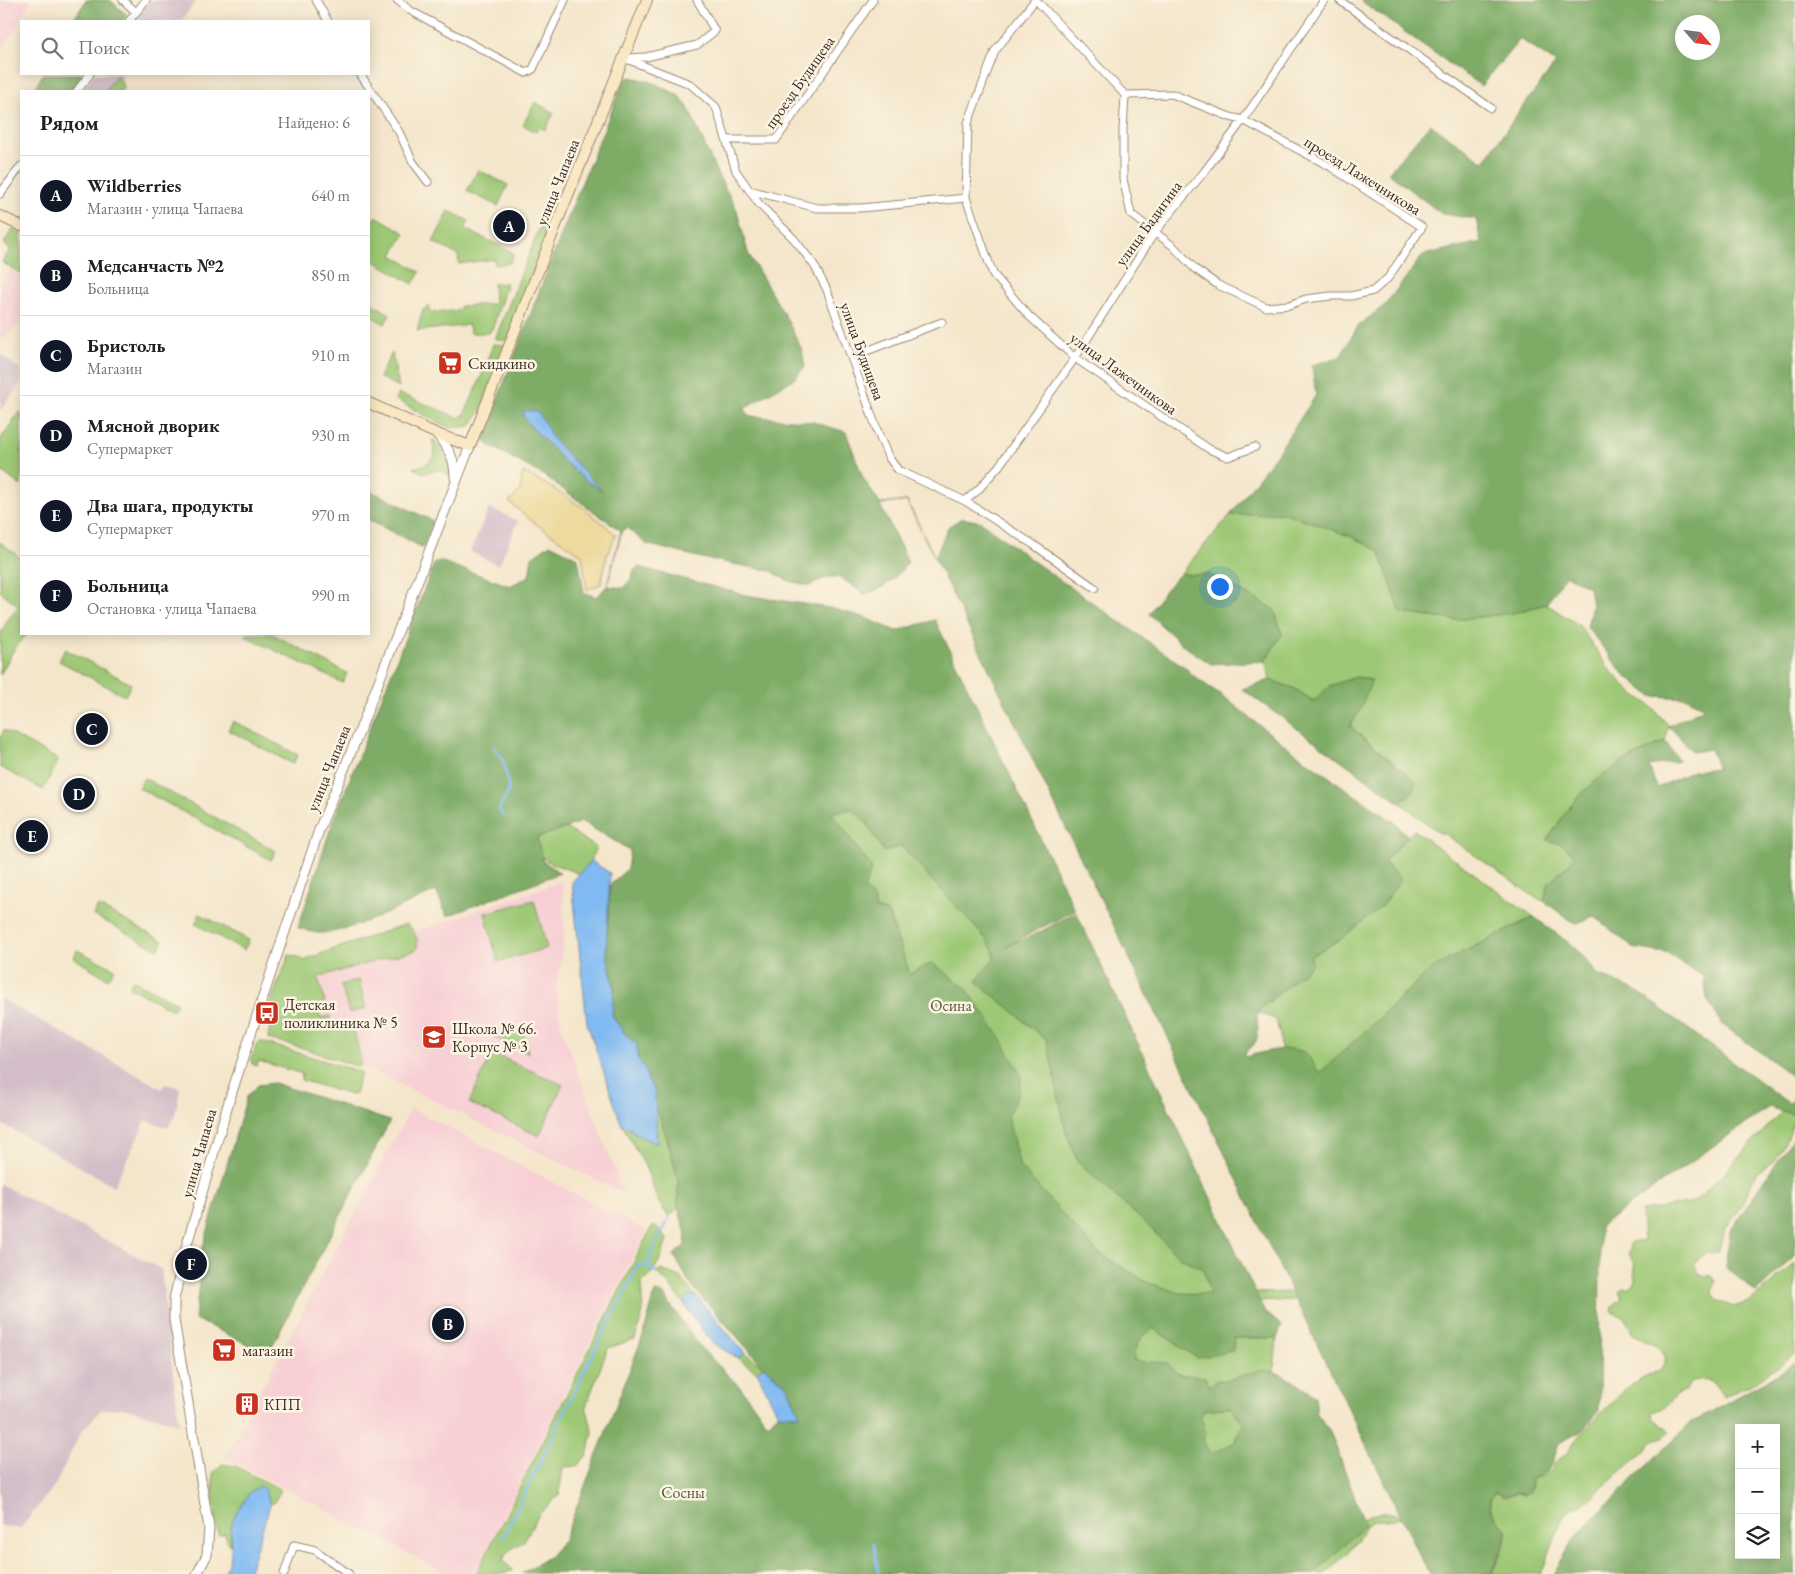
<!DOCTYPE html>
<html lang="ru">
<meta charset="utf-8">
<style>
:root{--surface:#fff;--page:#f6f6f6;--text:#202124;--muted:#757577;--line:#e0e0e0;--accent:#111827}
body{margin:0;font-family:"EB Garamond",serif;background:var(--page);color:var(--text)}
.controls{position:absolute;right:15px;bottom:15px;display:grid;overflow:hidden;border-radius:0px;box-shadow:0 2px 12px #0003}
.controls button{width:45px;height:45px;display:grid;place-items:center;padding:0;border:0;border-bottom:1px solid var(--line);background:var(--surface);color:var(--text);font:25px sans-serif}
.compass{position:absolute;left:1675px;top:15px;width:45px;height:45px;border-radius:50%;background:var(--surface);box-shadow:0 2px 12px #0003;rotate:118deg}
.you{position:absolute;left:1219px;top:586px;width:18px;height:18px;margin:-12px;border:4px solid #fff;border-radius:50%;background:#1a73e8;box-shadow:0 0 0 8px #1a73e833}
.badge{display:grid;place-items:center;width:32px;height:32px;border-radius:50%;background:var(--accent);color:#fff;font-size:16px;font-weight:700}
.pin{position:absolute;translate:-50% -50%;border:2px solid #fff;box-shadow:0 1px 5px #0006}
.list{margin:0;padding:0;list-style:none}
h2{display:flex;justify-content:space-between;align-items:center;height:65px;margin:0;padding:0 20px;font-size:21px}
h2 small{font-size:16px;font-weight:400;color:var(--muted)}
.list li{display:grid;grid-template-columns:32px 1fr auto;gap:15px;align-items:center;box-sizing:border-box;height:80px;padding:0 20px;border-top:1px solid var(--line)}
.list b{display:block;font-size:19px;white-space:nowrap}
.list p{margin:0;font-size:16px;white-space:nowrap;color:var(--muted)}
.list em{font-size:16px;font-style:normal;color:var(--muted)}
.icon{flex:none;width:28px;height:28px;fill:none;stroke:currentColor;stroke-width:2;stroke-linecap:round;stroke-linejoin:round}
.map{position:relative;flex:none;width:1795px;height:1574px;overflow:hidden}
.search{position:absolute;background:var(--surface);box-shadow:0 2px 12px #0003;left:20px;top:20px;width:350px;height:55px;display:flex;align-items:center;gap:12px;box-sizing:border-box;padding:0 18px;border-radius:0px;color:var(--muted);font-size:19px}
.panel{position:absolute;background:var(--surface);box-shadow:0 2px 12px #0003;left:20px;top:90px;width:350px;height:545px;border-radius:0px}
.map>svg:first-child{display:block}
.built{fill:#f7cfd4}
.industrial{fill:#d2bdc8}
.green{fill:#9dc874;stroke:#6c7949}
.forest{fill:#7eac66;stroke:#5c6b42;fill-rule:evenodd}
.sand{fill:#eeda9e;stroke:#94825e}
.water{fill:#81baf2;stroke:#5e7288}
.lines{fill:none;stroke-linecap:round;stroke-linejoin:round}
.stream{stroke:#81baf2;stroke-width:2.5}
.minor-casing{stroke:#988874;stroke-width:9}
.tertiary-casing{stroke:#988874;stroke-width:11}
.secondary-casing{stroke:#988874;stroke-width:12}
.minor{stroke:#fff;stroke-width:7}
.tertiary{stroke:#fff;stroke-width:9}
.secondary{stroke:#fae7c3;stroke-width:10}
.labels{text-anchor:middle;stroke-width:5;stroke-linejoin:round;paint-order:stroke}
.street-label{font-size:16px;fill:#3b2a1e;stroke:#fcf5e5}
.poi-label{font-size:16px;fill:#3b2a1e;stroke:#fcf5e5;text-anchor:start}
.park-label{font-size:16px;fill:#585938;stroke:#fcf5e5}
</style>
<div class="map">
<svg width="1795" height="1574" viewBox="0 0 1795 1574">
<rect width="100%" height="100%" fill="#fcf5e5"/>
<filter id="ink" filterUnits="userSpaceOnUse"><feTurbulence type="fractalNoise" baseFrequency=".02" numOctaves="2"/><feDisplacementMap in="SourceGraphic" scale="10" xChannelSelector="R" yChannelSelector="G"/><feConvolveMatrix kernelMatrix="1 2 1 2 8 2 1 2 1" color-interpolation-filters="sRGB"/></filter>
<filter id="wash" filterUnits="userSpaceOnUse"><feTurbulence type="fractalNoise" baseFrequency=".0096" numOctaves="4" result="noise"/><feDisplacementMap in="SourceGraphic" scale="20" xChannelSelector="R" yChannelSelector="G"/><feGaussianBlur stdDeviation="1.12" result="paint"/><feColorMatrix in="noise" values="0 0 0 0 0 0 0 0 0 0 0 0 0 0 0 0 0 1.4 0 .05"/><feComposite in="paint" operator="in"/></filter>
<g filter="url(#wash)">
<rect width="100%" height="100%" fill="#f4e6cb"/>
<!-- built -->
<path class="built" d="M0,0H31L0,54Z
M10,270L21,278V323L0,341V283Z
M563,881L564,940L556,988L561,1026L623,1193L373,1071L303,1048L305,972L336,959Z
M411,1108L646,1231L474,1574H447L225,1457Z"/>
<!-- industrial -->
<path class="industrial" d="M151,0H197L181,21H133Z
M94,74H124L115,91H81Z
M0,354L21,370V383L0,411Z
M489,508L518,521L499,565L470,552Z
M0,998L162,1089L165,1084L180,1088L175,1115L168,1128L146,1120L114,1186L0,1123Z
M0,1184L161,1269L179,1424L123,1408L101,1410L81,1432L55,1485L20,1529L0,1525Z"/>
<!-- green -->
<path class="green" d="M117,75L124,87L121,91H105Z
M535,102L554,113L545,130L540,127L536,132L523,125Z
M478,170L508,185L498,206L467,191Z
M548,207L557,211L507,341L495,339Z
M449,211L469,221L465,229L514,253L510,263L495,265L494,259L459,264L458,255L433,242Z
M369,216L373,220L376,216L405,233L392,255L420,272L413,284L369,258Z
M13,229L21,234V274L2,262L10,250L4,243Z
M507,283L493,327L489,333H470L469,325L417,331L423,310L429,306L430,313L460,310V306L494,304L493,284Z
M369,302L390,314L385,324L369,315Z
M493,344L506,345L480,412L471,426L452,428L440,424L395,399L399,394L416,400L458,418L464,415L482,375Z
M392,353L399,387L379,377Z
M19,412L21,413V486L0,470V440Z
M432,439C451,451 450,455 451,476L439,470L424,473L413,468C424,466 430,463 435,454Z
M1286,513L1352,537L1379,551L1401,613L1454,620L1513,613L1546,604L1579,625L1609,669L1631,692L1650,705L1669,726L1665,741L1622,762L1563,845L1575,857L1548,884L1544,901L1536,898L1443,833H1440C1426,824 1414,812 1399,802L1411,794L1416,782L1350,726L1359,712L1356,677L1329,686L1314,701L1293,688L1270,680L1265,661L1282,634L1274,609L1208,574L1191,575L1181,573L1230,515Z
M0,542L21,558V634H27L13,651L0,675V635L9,618L19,606L0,591Z
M247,634H272L347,673L343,683L245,636Z
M65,649L131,684L125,696L59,661Z
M233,721L298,755L293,764L228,730Z
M4,730L59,760L43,790L0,767V739Z
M144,778L276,851L271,860L139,788Z
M851,808L866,822L884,851L901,845L987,940L994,952V959L1024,1022L1047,1040L1066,1132L1078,1163L1141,1219L1179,1257L1204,1270L1246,1287L1256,1293L1286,1292L1310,1295L1305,1301L1290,1300L1260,1302L1239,1298L1179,1293L1146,1282L1097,1252L1020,1167L910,974L888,912L875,909V900L864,889L832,813Z
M564,827L596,847L591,861L580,874L550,863L536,852L486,830Z
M1414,830L1534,917L1451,958L1427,973L1320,1074C1306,1054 1307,1049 1281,1050L1280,1034L1275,1019L1257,1012L1312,964L1311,956L1341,939L1384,861Z
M534,900L547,948L498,962L485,913Z
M98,906L163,941L158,950L93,915Z
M200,914L249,940L244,950L195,924Z
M406,924C413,928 421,942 416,950L318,977L325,1002L318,1005L320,1018L330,1016L333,1031L350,1027L354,1029L361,1063L359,1067L303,1048L268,1039C268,1029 273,1022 274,1013L271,1010V1001L289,955L299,957L305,961L309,958Z
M77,950L115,969L108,979L74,958Z
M133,980L177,1003L173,1010L129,987Z
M359,980L366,1008L349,1013L341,985Z
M637,1028L678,1179V1208L669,1217L659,1203L645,1166L621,1123L642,1138L657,1143Z
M522,1029L528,1053L492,1036Z
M258,1042H263L361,1072L355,1094L351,1095L301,1080L302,1074L259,1061L257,1066L252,1064L251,1059Z
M492,1053L563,1085L539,1136L469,1103Z
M1795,1097V1119L1790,1133L1775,1160L1756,1173L1743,1203L1724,1231L1718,1252L1704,1254L1694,1263L1699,1273L1705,1277L1711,1275L1715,1280L1713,1294L1719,1301L1733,1307L1749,1302L1795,1263V1355L1749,1386L1724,1396L1711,1380C1697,1379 1693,1379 1685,1391L1679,1392L1664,1408L1652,1412L1653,1418L1669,1431C1665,1439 1660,1437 1654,1440C1651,1442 1647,1448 1645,1451L1581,1506L1572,1508L1563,1518L1541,1574H1492L1506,1541L1508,1530C1499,1520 1482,1507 1494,1493H1497L1505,1497L1516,1493L1524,1495C1529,1492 1533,1488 1532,1481L1535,1478L1544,1476L1551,1470L1555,1463L1567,1453L1573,1444L1591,1423L1631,1384L1660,1370L1665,1363V1356L1658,1347L1634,1334L1625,1319L1620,1315L1614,1313L1612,1310L1613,1306L1622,1298L1619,1292L1623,1288H1630L1636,1282L1634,1262L1629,1254L1630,1243L1643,1241L1641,1211L1694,1202L1724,1173Z
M654,1226L660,1231L667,1239C663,1256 655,1273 641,1283L643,1312L635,1339L608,1348L586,1406L593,1433L587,1455L577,1466L563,1467L559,1495L539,1514L524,1541L507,1552L503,1560L513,1570L504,1574H476L651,1228Z
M661,1270L680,1277L696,1296H688L683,1303L668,1283L656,1272Z
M1153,1328L1197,1358L1234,1338H1277L1274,1372L1260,1371L1226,1381L1217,1380L1210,1386L1205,1378L1178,1374L1167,1363L1134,1362C1133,1344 1141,1338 1153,1328Z
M745,1353L763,1366L757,1372L738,1358Z
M1230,1407L1244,1424L1237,1435L1235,1442L1211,1455C1202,1442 1197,1425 1203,1410Z
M222,1464L235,1466L281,1490L274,1502L270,1505L268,1497L247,1498C238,1510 228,1529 231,1546L227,1540L225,1534L218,1535L213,1494V1473Z
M1403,1512L1405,1520L1398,1517L1396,1520C1359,1518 1370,1527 1350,1549C1343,1558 1333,1566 1324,1574H1292L1340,1535L1367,1516L1379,1513H1392L1398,1515Z"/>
<!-- forest -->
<path class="forest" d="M86,0H110L127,15L122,21H73Z
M1360,0H1795V1078L1722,1024L1707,999L1704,977L1666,953L1633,948L1594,916L1575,924L1544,901L1548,884L1575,857L1563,845L1547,840C1560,821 1573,799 1591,785C1613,766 1639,754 1665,741L1679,761L1649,766L1657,788L1693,771L1718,768L1710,749L1693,752L1669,726L1704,708L1688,698L1651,696L1622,672L1587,627L1592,606L1589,587L1566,575L1546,604L1513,613L1454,620L1401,613L1379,551L1352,537L1286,513L1230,515L1276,455L1316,395L1312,365L1340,357L1358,326L1385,305L1423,255L1481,242L1476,219L1442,214L1388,173L1430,124L1484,162L1518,113L1556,63L1520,39L1481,86ZM1682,22H1712V52H1682Z
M43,74H84L71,91H33Z
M630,77L649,81L668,90L678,95L688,107L717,173L737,210L748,253L788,321L802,350L805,367L794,379L744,408L750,416L813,422L846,432L863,478L880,504L907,501L935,558L948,527L962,518L981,522L1037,564L1186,668C1199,683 1213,688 1228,700C1281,744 1337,783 1394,822L1408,836L1384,861L1401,880L1382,906L1341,939L1311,956L1312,964L1257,1012C1257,1033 1263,1040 1244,1053L1245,1057C1259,1053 1294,1043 1306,1054C1312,1059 1315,1068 1320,1073L1427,973L1451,958L1534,917L1573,946L1587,960L1597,974L1637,991L1795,1108V1115L1769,1107L1600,1226L1599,1410L1582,1431L1559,1443C1556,1452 1553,1466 1545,1473C1540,1476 1535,1476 1531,1481C1532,1488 1529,1491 1524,1495L1516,1492L1505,1496L1498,1492L1494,1493C1482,1507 1497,1520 1507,1530L1505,1540L1491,1574H1429L907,501L880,505L908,562C895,579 885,589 864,594C839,577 838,570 809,586L786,580L771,571L702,558L646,544L627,528L622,530L607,586L623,588C625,585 629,582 631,579C633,573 632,570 639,567L745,595L830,608L863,617L896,631L935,620L1075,910L1006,946L1036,934L1076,912L1264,1311L1282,1326L1277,1338H1234L1233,1351L1197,1358L1153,1328C1141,1338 1133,1344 1134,1361L1167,1363L1178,1374L1205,1377L1210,1386L1217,1380C1232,1381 1244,1373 1259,1371C1278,1368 1300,1385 1315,1396L1317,1414L1330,1431L1365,1525L1314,1574L522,1573L550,1556L564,1540L644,1333L655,1292L663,1294L701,1348L741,1388L768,1424L778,1414L799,1415L787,1386L763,1366L690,1284L674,1255L685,1245L686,1233L678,1208V1179L669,1144L654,1100L655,1091L648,1081L645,1068L638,1059L637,1045L625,1034L612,1016L614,987L606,949L610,885L627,869L630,850L582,822L537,838L543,861L560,873L447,916L436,891C406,904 347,935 317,933C310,932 304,929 298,928L331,827L435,562L440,561L510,586L529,576L532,557L550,544L578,558L584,593L597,597L607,586L621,531L543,475L487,444L483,437L570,212L624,80ZM851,809L866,822L884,852L901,846L987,940L994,952V959L976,981L1047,1040L1066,1132L1078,1163L1141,1219L1179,1257L1204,1270L1210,1294L1179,1293L1146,1282L1097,1252L1020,1167L1007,1115L1017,1098L1022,1077L1000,1037L966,988L932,963L910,974L887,912L875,909V900L864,889L872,868L832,813ZM1230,1407L1244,1424L1237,1435L1235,1442L1211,1454L1202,1442L1206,1434L1201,1417L1203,1410Z
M369,490L433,521L423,548L369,520Z
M1181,573L1191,575L1208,574L1274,609L1282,634L1265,661L1211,664L1184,646L1149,614L1166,589Z
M1356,677L1372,680L1359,712L1350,726L1416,782L1411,794L1399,802L1242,689L1270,680L1293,688L1314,701L1329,686Z
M274,1083L390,1121L268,1354L195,1319L203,1247L247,1096L258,1085Z
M1795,1135V1256L1756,1292L1725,1267L1730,1231Z
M1795,1364V1574H1553L1577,1535L1688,1425ZM1739,1428H1776V1555H1739Z"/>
<!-- sand -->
<path class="sand" d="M523,472C556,489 589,509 616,535L607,555L601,584L587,590L582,555L536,524L509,502L520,491Z"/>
<!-- water -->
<path class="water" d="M522,411H536L543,420L553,439L602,491L584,479L565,462L526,421Z
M591,861L610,873L606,949L614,987L612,1016L625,1034L637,1045L638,1059L645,1068L648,1081L655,1091L657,1144L643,1138L621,1123L587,1023L572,882Z
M688,1296H696L745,1353L738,1358L712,1343L683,1303Z
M763,1366L787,1386L800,1415L778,1414L757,1372Z
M260,1486L265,1490L270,1505L248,1574H224C226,1567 231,1559 231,1551C232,1541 229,1531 233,1520C236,1509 246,1503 249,1493Z"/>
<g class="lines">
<!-- stream -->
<path class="stream" d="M494,748L501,756L505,767L509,790L499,809L503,817
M656,1272L649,1267C648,1249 663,1235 669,1217
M503,1538L609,1321L623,1297L639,1264L649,1267
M873,1544L879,1574"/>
</g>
</g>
<g filter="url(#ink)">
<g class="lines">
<defs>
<path id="minor" d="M123,0L136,12
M316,0L328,21
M397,0L411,11L526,73L533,69L565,0
M1035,0L995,51L968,123L966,198L993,274L1029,316L1075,358L1209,449L1228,457L1255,447
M1036,0L1125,95L1123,130V179L1131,214L1173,246L1195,269L1218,285L1266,307L1289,305L1306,299L1331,296H1351L1373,291L1388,278L1422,227L1331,167L1243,120L1230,117L1172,94L1125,95
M1339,0L1491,108
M129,21L146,0
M624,58L690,84L716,107L736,171L759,204L794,239L814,265L827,290L880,438L889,458L898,470L965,501L1034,545L1095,588
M627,58L646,57L697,45L715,31L697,0
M360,74L399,132L413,162L428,182
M77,91L90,74
M727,140H776L873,0
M749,190L817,208H861L966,198
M0,194L21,166
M851,357L942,322
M965,501L978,490L999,466L1075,358L1155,232L1204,172L1243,120L1324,0
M284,1574L294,1545L315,1550L349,1574"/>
<path id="tertiary" d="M437,434C449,450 455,458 455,478
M197,1574L207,1555L209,1528L174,1320V1299L187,1244L229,1101L262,1000L319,830L358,735L470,446"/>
<path id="secondary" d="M0,216L21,226
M369,403L437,434L470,446L562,210L647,0"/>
</defs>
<!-- minor casing -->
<use href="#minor" class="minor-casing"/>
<!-- tertiary casing -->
<use href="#tertiary" class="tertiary-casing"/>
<!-- secondary casing -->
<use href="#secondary" class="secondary-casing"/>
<!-- minor -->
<use href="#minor" class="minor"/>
<!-- tertiary -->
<use href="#tertiary" class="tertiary"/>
<!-- secondary -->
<use href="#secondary" class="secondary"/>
</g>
</g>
<!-- icons -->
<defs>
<symbol id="supermarket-square" viewBox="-11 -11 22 22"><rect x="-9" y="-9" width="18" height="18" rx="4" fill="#c8321e" stroke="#fcf5e5"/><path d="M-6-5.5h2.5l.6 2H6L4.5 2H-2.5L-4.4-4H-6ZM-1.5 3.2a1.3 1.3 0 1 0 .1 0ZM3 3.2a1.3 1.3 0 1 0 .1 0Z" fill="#fff"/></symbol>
<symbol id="bus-square" viewBox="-11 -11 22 22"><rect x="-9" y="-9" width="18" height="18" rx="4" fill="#c8321e" stroke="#fcf5e5"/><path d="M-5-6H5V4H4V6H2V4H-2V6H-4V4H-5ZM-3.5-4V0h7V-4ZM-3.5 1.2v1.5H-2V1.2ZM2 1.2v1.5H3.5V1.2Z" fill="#fff"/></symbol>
<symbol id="school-square" viewBox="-11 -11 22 22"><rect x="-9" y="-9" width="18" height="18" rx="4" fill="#c8321e" stroke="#fcf5e5"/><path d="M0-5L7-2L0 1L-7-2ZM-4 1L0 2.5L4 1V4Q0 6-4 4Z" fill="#fff"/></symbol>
<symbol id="building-square" viewBox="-11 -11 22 22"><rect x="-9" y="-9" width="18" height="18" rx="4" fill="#c8321e" stroke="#fcf5e5"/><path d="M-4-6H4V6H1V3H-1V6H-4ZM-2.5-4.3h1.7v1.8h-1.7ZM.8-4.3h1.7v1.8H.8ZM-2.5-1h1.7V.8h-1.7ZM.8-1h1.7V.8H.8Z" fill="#fff"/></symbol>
</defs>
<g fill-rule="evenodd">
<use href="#supermarket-square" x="436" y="349" width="28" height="28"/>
<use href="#bus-square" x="253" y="999" width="28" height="28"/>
<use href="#school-square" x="420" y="1023" width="28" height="28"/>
<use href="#supermarket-square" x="210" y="1336" width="28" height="28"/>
<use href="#building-square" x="233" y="1390" width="28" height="28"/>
</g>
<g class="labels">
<!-- street labels -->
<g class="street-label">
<text transform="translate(799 82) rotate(-55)" y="6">проезд Будищева</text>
<text transform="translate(1363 175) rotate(32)" y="6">проезд Лажечникова</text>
<text transform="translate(557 182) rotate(-68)" y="6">улица Чапаева</text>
<text transform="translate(1148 223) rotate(-54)" y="6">улица Бадигина</text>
<text transform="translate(863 351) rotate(70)" y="6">улица Будищева</text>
<text transform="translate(1124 373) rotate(36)" y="6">улица Лажечникова</text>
<text transform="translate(328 768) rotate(-68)" y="6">улица Чапаева</text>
<text transform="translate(198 1153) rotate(-74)" y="6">улица Чапаева</text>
</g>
<!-- poi labels -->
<g class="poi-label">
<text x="468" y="369">Скидкино</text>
<text x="284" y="1010">Детская<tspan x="284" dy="18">поликлиника № 5</tspan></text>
<text x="452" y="1034">Школа № 66.<tspan x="452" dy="18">Корпус № 3</tspan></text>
<text x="242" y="1356">магазин</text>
<text x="264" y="1410">КПП</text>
</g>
<!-- park labels -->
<g class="park-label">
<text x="951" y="1011">Осина</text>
<text x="683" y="1498">Сосны</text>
</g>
</g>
</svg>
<div class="controls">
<button>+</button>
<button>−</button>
<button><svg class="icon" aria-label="layers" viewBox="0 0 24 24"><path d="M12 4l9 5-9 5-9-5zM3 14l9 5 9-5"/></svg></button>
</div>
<svg class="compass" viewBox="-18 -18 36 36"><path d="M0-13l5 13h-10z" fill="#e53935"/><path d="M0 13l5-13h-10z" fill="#757577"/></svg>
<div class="you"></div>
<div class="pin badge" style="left:509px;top:226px">A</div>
<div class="pin badge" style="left:448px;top:1324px">B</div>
<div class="pin badge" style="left:92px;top:729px">C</div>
<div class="pin badge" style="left:79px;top:794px">D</div>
<div class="pin badge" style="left:32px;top:836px">E</div>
<div class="pin badge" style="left:191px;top:1264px">F</div>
<div class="search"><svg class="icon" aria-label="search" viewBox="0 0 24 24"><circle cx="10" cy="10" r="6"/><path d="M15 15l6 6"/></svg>Поиск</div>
<section class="panel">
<h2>Рядом<small>Найдено: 6</small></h2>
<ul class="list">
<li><span class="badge">A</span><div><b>Wildberries</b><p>Магазин · улица Чапаева</p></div><em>640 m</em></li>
<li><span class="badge">B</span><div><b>Медсанчасть №2</b><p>Больница</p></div><em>850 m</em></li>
<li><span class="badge">C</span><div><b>Бристоль</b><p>Магазин</p></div><em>910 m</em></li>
<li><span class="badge">D</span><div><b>Мясной дворик</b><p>Супермаркет</p></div><em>930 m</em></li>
<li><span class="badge">E</span><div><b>Два шага, продукты</b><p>Супермаркет</p></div><em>970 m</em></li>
<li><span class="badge">F</span><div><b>Больница</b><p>Остановка · улица Чапаева</p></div><em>990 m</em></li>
</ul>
</section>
</div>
